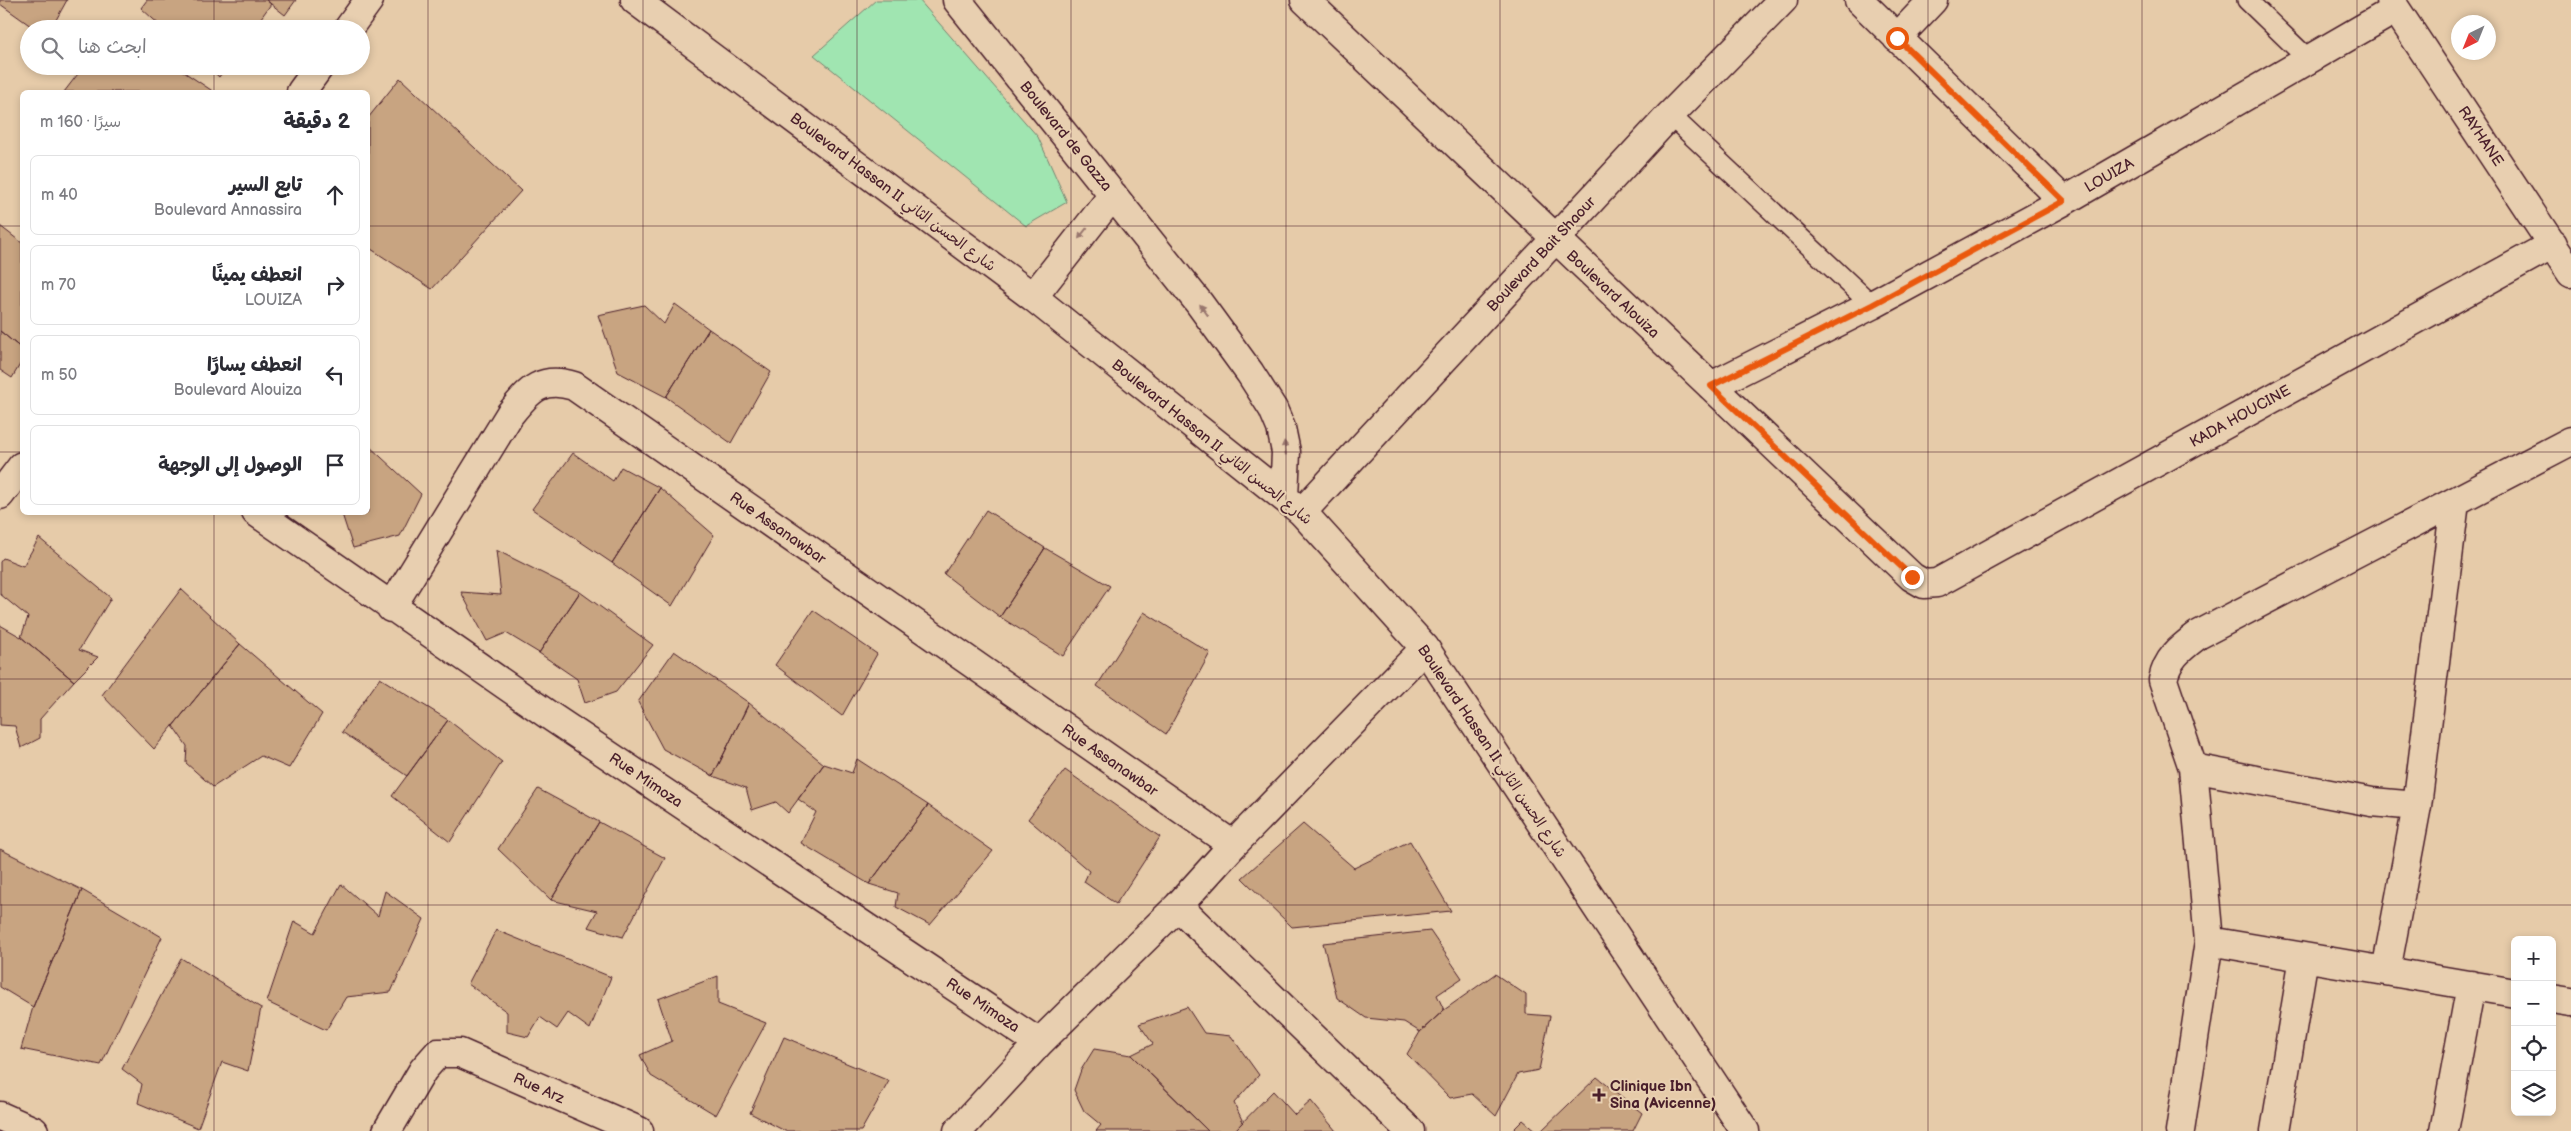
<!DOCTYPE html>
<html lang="ar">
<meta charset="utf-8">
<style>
:root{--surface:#fff;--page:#f7f7f7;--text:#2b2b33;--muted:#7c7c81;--line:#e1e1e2}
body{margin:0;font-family:"Balsamiq Sans","Playpen Sans Arabic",sans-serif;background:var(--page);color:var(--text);direction:rtl}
.controls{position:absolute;right:15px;bottom:15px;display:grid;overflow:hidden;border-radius:8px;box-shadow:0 2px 8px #0003}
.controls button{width:45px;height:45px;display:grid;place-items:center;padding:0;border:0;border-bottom:1px solid var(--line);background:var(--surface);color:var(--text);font:25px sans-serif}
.compass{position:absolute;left:2451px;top:15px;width:45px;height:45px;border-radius:50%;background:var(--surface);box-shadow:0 2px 8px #0003;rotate:223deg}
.stop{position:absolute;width:15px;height:15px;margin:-11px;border:4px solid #ea580c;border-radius:50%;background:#fff}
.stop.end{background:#ea580c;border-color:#fff;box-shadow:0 1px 5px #0008}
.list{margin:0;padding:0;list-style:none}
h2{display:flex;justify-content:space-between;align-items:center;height:65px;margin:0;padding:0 20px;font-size:21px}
h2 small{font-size:16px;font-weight:400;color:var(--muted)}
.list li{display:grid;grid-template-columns:32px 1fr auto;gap:15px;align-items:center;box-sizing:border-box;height:80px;margin:0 10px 10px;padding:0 10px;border:1px solid var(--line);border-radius:8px}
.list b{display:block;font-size:19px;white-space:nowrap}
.list p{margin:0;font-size:16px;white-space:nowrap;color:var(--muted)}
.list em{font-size:16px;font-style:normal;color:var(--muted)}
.icon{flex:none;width:28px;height:28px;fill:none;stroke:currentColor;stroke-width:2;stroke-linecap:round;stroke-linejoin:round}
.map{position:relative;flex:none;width:2571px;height:1131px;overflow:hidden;direction:ltr}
.search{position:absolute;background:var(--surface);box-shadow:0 2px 8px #0003;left:20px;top:20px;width:350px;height:55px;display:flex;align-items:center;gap:12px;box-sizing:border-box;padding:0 18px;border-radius:28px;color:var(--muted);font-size:19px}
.panel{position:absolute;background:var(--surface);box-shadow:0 2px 8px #0003;left:20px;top:90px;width:350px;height:425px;border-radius:8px;direction:rtl}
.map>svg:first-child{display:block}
.green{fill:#a0e5b1;stroke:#75826e}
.building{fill:#c8a481;stroke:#4a1f2b}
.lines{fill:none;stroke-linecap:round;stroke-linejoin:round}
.service-casing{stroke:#4a1f2b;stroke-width:22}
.minor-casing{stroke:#4a1f2b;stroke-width:31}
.secondary-casing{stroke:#4a1f2b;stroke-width:31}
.service{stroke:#e8cfb0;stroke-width:19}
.minor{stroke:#e8cfb0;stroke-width:28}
.secondary{stroke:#e8cfb0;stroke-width:28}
.oneway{fill:#99776e}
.route{stroke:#ea580c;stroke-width:6}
.grid{fill:none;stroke:#4a1f2b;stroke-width:1;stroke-opacity:0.55}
.poi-dot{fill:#4a1f2b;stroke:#e8cfb0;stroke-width:2}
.labels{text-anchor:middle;stroke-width:4;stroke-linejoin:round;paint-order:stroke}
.street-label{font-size:15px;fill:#4a1f2b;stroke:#e8cfb0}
.poi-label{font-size:15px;font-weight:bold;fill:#4a1f2b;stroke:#e8cfb0;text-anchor:start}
</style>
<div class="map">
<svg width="2571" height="1131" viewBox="0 0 2571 1131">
<rect width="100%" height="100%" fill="#e6cba9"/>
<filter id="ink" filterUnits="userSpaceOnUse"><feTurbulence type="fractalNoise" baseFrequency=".02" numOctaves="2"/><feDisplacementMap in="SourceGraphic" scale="10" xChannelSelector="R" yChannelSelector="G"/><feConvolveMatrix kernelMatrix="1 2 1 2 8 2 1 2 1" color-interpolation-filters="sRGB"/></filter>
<g filter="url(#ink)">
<!-- green -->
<path class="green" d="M876,0H919L1038,137L1067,202L1026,226L814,55Z"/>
<!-- building -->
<path class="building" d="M0,0H67L51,29H35L0,4Z
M147,0H266L271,4L253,29H164L141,8Z
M266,0H296L285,15Z
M84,66H175L214,92H64Z
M207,66H227L219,77Z
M400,78L521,191L432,289L368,247V118Z
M0,226L22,243V349L0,331Z
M675,304L709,329L666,397L618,372L598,315L644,305L664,324Z
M709,329L771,372L731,443L666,397Z
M0,331L22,349V361L12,378L0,370Z
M368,445L421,494L400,536L353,548L342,514L339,512H368Z
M573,453L613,481L621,467L660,488L612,563L532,509Z
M660,488L714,535L672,606L612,563Z
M986,510L1045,548L1000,617L944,574Z
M39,538L111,598L79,650L98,657L74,681L21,637L28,617L0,594V562L3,558L23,566Z
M1045,548L1110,586L1063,656L1000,617Z
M496,550L580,592L539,653L506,633L487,641L461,592L501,595Z
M181,589L240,644L154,749L102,695Z
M580,592L653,645L616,692L585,703L577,679L539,653Z
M813,610L877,654L842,716L775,665Z
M1144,612L1210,653L1166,734L1097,686Z
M0,625L21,637L74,681L40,719V738L21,748L15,726L0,725Z
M240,644L322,714L289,768L261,756L213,787L186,763L187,746L173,726Z
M674,651L749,703L713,776L663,749L638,702Z
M380,678L448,720L407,776L342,732Z
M749,703L824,764L788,813L776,802L752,810L746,788L713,776Z
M448,720L502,762L450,842L392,796Z
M857,759L928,805L869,884L801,843L816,812L798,799L824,764L852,773Z
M1065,770L1160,837L1116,904L1084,882L1089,871L1028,819Z
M538,789L599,822L551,900L498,849Z
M928,805L993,851L930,925L896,907L898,893L869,884Z
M599,822L665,858L623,937L588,927L597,911L551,900Z
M1303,824L1354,868L1410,841L1451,911L1292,927L1242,878Z
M0,849L82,890L33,1007L0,987Z
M341,884L378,916L385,891L424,919L391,992L346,997L326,1030L267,1002L294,921L315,933Z
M82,890L162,937L101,1065L21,1049L33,1007Z
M496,930L611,977L590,1029L568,1013L557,1029L540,1017L528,1037L507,1032V1012L468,984Z
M1430,931L1462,978L1437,995L1444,1010L1420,1032L1404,1022L1366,1018L1337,998L1323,943Z
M181,958L261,1008L248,1071L222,1062L198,1128L138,1103L142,1084L122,1069Z
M1495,974L1526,995V1014L1550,1016L1539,1070L1518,1074L1496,1116L1472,1094L1450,1098L1407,1054L1420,1032L1444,1010Z
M718,976V1004L766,1023L716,1115L651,1076L640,1055L672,1041L658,999Z
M1187,1007L1204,1033L1231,1036L1259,1075L1234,1103L1243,1122L1234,1131H1208L1131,1055L1153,1044L1139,1024Z
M784,1037L889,1081L861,1131H785L750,1113Z
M1094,1049L1131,1055L1208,1131H1096L1101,1125L1084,1111L1074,1090L1081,1070Z
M1597,1077L1642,1113L1633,1131H1541Z
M1273,1091L1295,1115L1311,1101L1336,1131H1234Z
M1523,1120L1536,1131H1512Z"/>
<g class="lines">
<defs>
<path id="service" d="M2247,0L2308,59
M1670,115L1872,305"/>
<path id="minor" d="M1305,0L1912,577L1924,584L1937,583L2553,244
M1859,0L2064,201
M2390,0L2571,273
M348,29L369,0
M1897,38L1933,0
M301,92L320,66
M1711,386L1872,305L2064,201L2396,9
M0,495L22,466
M256,512L547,714L1039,1043
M1302,512L1670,115L1783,0
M391,608L510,414C530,389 542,376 574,386L1233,845
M2193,768L2372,802L2417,806
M1178,906L1410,1131
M2209,941L2515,993
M2386,971L2417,806L2455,502
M2552,999L2571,1002
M0,1116L34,1131
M387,1131L423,1070L438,1053H460L639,1131
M958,1131L1039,1043L1178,906L1233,845L1425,648
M2180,1131L2209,941L2193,768L2163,680C2167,658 2181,648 2198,635L2571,441
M2275,1131L2304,957
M2444,1131L2471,985"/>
<path id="secondary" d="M635,0L1033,297L1302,512L1425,648L1745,1131
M957,0L1199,303L1250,373L1273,409L1281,428L1286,452L1284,497
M1033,297L1113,195"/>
</defs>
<!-- service casing -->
<use href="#service" class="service-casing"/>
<!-- minor casing -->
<use href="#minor" class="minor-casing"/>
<!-- secondary casing -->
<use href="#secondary" class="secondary-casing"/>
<!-- service -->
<use href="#service" class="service"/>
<!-- minor -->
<use href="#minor" class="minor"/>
<!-- secondary -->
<use href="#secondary" class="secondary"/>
</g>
<!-- one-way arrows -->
<defs><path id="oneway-solid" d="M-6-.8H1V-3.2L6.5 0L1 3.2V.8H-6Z" transform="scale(1.25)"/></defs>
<g class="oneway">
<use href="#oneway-solid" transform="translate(1083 233) rotate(128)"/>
<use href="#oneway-solid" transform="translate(1204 310) rotate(-126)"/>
<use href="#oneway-solid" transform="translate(1285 448) rotate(-97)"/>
</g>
</g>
<g class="lines" filter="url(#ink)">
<!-- route -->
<path class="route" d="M1897,38L2064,201L1872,305L1711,386L1912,577"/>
</g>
<!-- grid -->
<path class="grid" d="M214,0V29M428,0V1131M643,0V1131M857,0V1131M1071,0V1131M1286,0V1131M1500,0V1131M1714,0V1131M1928,0V1131M2142,0V1131M2357,0V1131M214,66V92M0,226H22M368,226H2571M0,452H22M368,452H2571M214,512V1131M0,679H2571M0,905H2571"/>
<!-- markers -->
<path class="poi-dot" d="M1596.5 1087.5h5v5h5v5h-5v5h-5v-5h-5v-5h5z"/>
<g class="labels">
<!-- street labels -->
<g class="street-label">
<text transform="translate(1066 136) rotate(51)" y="5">Boulevard de Gazza</text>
<text transform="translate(2481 136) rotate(56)" y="5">RAYHANE</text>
<text transform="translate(2109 175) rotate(-30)" y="5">LOUIZA</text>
<text transform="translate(893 192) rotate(37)" y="5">Boulevard Hassan II شارع الحسن الثاني</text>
<text transform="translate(1541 254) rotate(-47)" y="5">Boulevard Bait Shaour</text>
<text transform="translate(1613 294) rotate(43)" y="5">Boulevard Alouiza</text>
<text transform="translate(2240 416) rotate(-29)" y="5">KADA HOUCINE</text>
<text transform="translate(1212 442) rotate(39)" y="5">Boulevard Hassan II شارع الحسن الثاني</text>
<text transform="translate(778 528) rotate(35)" y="5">Rue Assanawbar</text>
<text transform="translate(1492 751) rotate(56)" y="5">Boulevard Hassan II شارع الحسن الثاني</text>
<text transform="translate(1110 760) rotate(35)" y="5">Rue Assanawbar</text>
<text transform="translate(646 780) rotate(34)" y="5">Rue Mimoza</text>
<text transform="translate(983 1005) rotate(34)" y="5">Rue Mimoza</text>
<text transform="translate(539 1088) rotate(24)" y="5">Rue Arz</text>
</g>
<!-- poi labels -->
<g class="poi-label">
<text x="1610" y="1091">Clinique Ibn<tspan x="1610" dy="17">Sina (Avicenne)</tspan></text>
</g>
</g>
</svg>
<div class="controls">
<button>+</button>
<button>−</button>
<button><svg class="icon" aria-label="locate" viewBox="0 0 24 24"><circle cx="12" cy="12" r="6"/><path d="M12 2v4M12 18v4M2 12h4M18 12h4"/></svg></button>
<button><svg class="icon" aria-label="layers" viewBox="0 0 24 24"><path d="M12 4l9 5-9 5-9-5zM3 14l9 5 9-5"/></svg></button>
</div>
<svg class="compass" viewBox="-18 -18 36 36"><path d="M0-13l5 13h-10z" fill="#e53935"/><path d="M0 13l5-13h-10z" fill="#7c7c81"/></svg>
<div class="stop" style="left:1897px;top:38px"></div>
<div class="stop end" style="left:1912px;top:577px"></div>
<div class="search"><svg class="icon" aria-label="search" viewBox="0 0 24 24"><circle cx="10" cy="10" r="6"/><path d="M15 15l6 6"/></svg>ابحث هنا</div>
<section class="panel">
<h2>2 دقيقة<small>سيرًا · 160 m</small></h2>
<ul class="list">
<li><svg class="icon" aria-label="ahead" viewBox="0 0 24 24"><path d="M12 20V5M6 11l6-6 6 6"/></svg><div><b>تابع السير</b><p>Boulevard Annassira</p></div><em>40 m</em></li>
<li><svg class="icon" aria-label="right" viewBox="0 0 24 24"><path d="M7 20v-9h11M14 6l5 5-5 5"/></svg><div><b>انعطف يمينًا</b><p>LOUIZA</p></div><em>70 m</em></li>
<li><svg class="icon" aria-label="left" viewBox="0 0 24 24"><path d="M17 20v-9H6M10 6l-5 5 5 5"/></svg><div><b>انعطف يسارًا</b><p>Boulevard Alouiza</p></div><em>50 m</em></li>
<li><svg class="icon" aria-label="arrive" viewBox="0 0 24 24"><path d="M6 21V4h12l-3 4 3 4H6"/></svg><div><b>الوصول إلى الوجهة</b></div></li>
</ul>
</section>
</div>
